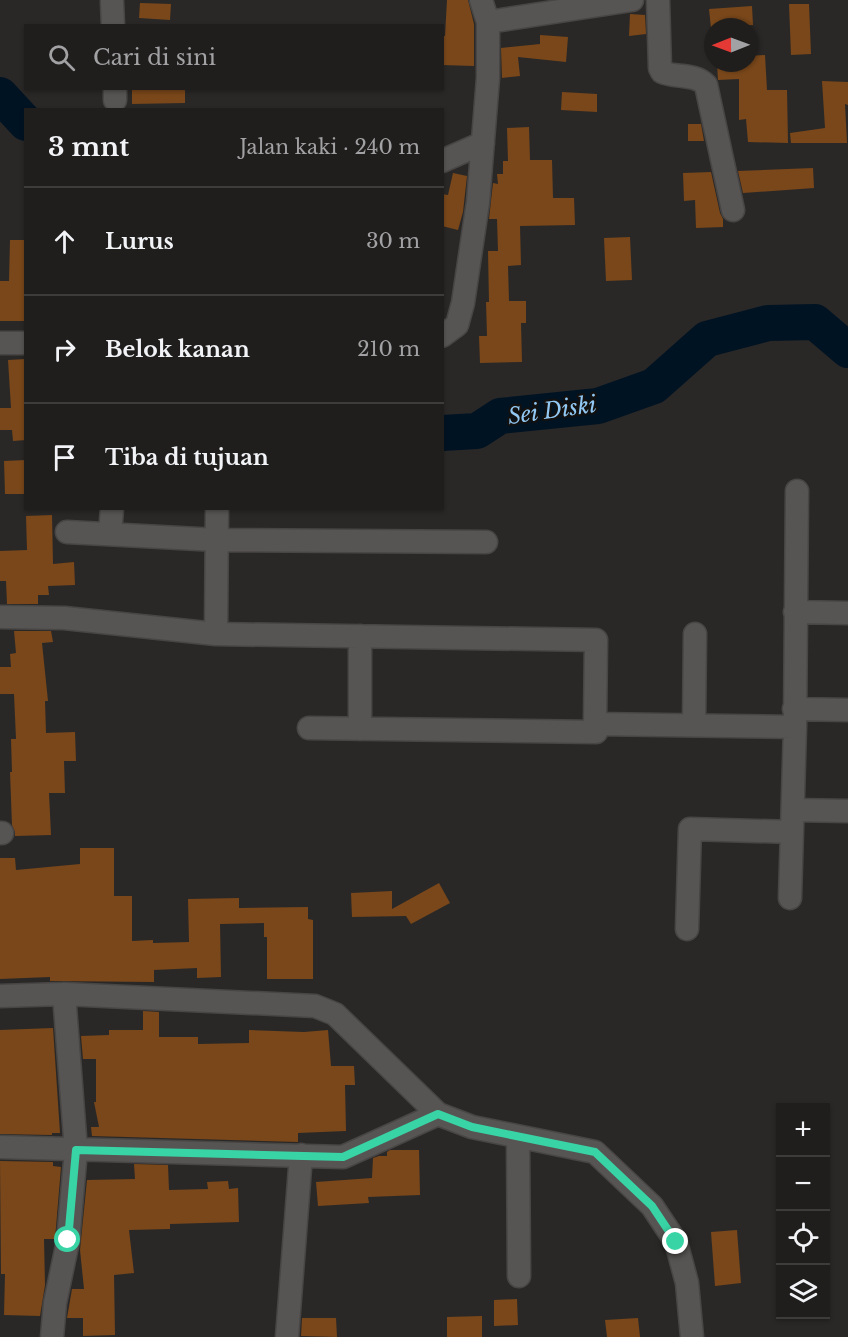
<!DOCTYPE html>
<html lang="id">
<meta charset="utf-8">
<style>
:root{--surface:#201e1d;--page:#2d2b2a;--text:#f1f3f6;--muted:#a2a2a4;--line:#3d3c3b}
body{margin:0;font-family:"Libre Baskerville",serif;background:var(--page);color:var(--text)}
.controls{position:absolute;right:18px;bottom:18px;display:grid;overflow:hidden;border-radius:0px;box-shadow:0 2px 4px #0004}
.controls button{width:54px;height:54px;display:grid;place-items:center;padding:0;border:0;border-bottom:2px solid var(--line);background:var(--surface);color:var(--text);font:30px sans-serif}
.compass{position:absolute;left:704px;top:18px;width:54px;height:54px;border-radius:50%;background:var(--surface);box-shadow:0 2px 4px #0004;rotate:269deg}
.stop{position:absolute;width:18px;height:18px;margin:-14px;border:4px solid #39d4a5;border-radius:50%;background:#fff}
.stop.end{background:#39d4a5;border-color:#fff;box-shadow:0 2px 6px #0008}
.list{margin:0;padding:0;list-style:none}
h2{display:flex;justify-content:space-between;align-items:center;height:78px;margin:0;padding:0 24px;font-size:26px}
h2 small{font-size:20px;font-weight:400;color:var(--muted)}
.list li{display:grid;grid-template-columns:39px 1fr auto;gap:18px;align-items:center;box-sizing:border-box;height:108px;padding:0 24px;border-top:2px solid var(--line)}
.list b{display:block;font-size:22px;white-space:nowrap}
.list em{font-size:20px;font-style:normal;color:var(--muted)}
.icon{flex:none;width:33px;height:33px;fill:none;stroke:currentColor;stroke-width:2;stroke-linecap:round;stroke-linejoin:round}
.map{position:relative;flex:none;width:848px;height:1337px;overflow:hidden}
.search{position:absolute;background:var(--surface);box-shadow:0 2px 4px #0004;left:24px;top:24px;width:420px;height:66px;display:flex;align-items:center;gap:15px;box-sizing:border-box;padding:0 21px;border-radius:0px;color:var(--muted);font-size:22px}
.panel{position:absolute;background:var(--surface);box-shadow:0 2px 4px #0004;left:24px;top:108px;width:420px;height:402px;border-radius:0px}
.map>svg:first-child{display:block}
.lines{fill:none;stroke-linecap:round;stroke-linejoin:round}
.river{stroke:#001323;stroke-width:36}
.building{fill:#79471a}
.minor-casing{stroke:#484645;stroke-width:25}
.minor{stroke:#575553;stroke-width:22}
.route{stroke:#39d4a5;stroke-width:8}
.labels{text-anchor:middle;stroke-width:4.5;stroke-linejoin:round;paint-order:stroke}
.water-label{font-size:22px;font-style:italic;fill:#92c8f4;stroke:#121110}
</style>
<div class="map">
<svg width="848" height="1337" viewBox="0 0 848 1337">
<rect width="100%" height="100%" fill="#2a2827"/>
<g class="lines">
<!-- river -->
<path class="river" d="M0,95L26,123
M442,433L477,431L500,416L598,406L654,386L707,339L768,323L815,322L848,350"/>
</g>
<!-- building -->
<path class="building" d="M447,0H468L474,24V66L442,65V36H445Z
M140,3L171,4L170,20L139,18Z
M789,4H809L811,54L791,55Z
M752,6L753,25L711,28L709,9Z
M630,14L645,15L646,34L629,36Z
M540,35L568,37L566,62L518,57L520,76L502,78L501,48L540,44Z
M765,55L767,90H787L788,143L748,142L746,119L739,120V79L718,80L717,63H749V56Z
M822,81L848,82V105L845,104L847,143H791L790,133L825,128Z
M132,88H185V103L132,104Z
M562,92L597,94V112L561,110Z
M688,124H701L704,141H688Z
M529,127L530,160H552L553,198H574L575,225L520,226L521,265L508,266L509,301H526V323H521L522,362L480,363L479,336H487L486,302H489L488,251H498L497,219H489L493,183L498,184L497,174H503V161H508L507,128Z
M813,168L814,188L743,193L738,171Z
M711,172L720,213L723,219V227L696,228L695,200L684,201L683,173Z
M453,173L467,176L463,212L458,230L442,226V194L448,195Z
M630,237L632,280L606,281L604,238Z
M10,240H26V321H0V281H9Z
M26,359V440L13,441L12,430H0V408H11L8,360Z
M26,460V494H5L4,461Z
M52,515L53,564L74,562L75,585L48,586L49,595H38V604H7L6,581H0V551L27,550L26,516Z
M14,631H51L53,642L42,643L48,701H45L46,733L75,732L76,761H64L65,793H49L51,835L15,836V832L12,825L10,772H12L11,739H16L14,694H0V667H11L10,654L16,653Z
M80,848H114V896H132V941L153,940V943L189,942L188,899L239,898V908L308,907V919L313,920V979H267V937H264V923L220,924L221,977L197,978V968L154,970V982L50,981V977L0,979V858H15L16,870L80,864Z
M439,883L450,903L411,924L406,916L352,917L351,893L392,891V909Z
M143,1011L159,1012V1037H198V1044L249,1043V1030L304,1032L328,1030L331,1066H354L355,1085H345L346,1131L298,1133V1142L92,1136L91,1127H99L94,1102H96V1059H83L81,1036L109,1035V1030H143Z
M53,1028L60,1133H52V1135L0,1134V1030Z
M390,1150H419L420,1195L368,1197L369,1203L318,1206L316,1182L372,1178L373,1158L379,1156H387V1152Z
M0,1161L53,1162V1166L61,1167L55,1239H44L45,1285L40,1316L4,1315L5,1274H1Z
M134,1164L168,1165L169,1190L208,1189L207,1182L228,1181L229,1189L238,1188L239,1222L170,1224V1229L129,1230L134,1273L114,1275L115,1335L83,1336V1318H67L72,1289H84L80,1250L87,1180L135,1179Z
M737,1230L741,1283L715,1286L711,1232Z
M517,1299L518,1325L494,1326V1300Z
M482,1316V1337H447V1317Z
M302,1318H336L337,1337L301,1336Z
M638,1318L640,1337H607L605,1320Z"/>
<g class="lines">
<defs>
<path id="minor" d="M658,0L660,68L662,72C675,78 695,73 706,85L733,210
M112,2L113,26
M488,22L632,0
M115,88V100
M442,161L483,143
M442,336L457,325L463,303L478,202L488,78V22L481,0
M0,343H26
M67,532L217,540L486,542
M110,534L112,508
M795,612L848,613
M0,617L64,618L216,634L596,640L595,724
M216,634L217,508
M794,709L848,710
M694,725L695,634
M309,728L596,732L595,724L795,727L797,491
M360,729V636
M793,810L848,811
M0,833H2
M790,898L795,727
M687,929L690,829L792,832
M0,996L64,994L315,1006L335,1014L438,1114L472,1127L595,1152L652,1206L676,1242L687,1283L692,1337
M518,1138L519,1276
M0,1147L343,1157L438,1114
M52,1337L55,1303L68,1241L76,1150L64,994
M287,1337L301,1155"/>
</defs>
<!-- minor casing -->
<use href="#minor" class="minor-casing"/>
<!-- minor -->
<use href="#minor" class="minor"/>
</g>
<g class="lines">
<!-- route -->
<path class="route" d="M68,1240L76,1150L343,1157L438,1114L472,1127L595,1152L652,1206L676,1242"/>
</g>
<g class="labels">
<!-- water labels -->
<g class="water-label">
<text transform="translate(552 410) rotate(-8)" y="8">Sei Diski</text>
</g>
</g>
</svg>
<div class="controls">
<button>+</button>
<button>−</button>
<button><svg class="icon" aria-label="locate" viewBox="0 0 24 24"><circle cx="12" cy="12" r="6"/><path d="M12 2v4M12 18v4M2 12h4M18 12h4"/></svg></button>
<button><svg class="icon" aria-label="layers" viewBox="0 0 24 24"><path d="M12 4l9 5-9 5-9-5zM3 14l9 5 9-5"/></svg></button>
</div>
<svg class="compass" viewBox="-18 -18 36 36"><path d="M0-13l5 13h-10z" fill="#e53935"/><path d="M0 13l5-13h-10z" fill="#a2a2a4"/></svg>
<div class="stop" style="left:68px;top:1240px"></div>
<div class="stop end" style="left:676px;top:1242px"></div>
<div class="search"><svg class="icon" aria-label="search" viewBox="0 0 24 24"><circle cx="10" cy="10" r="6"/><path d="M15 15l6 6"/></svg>Cari di sini</div>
<section class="panel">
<h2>3 mnt<small>Jalan kaki · 240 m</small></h2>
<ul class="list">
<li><svg class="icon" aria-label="ahead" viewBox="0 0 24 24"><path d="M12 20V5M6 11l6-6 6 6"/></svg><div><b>Lurus</b></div><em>30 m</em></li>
<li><svg class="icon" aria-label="right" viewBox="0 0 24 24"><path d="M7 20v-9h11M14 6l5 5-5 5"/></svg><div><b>Belok kanan</b></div><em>210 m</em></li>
<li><svg class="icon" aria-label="arrive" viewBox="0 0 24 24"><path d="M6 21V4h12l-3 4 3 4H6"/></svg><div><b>Tiba di tujuan</b></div></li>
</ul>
</section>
</div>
